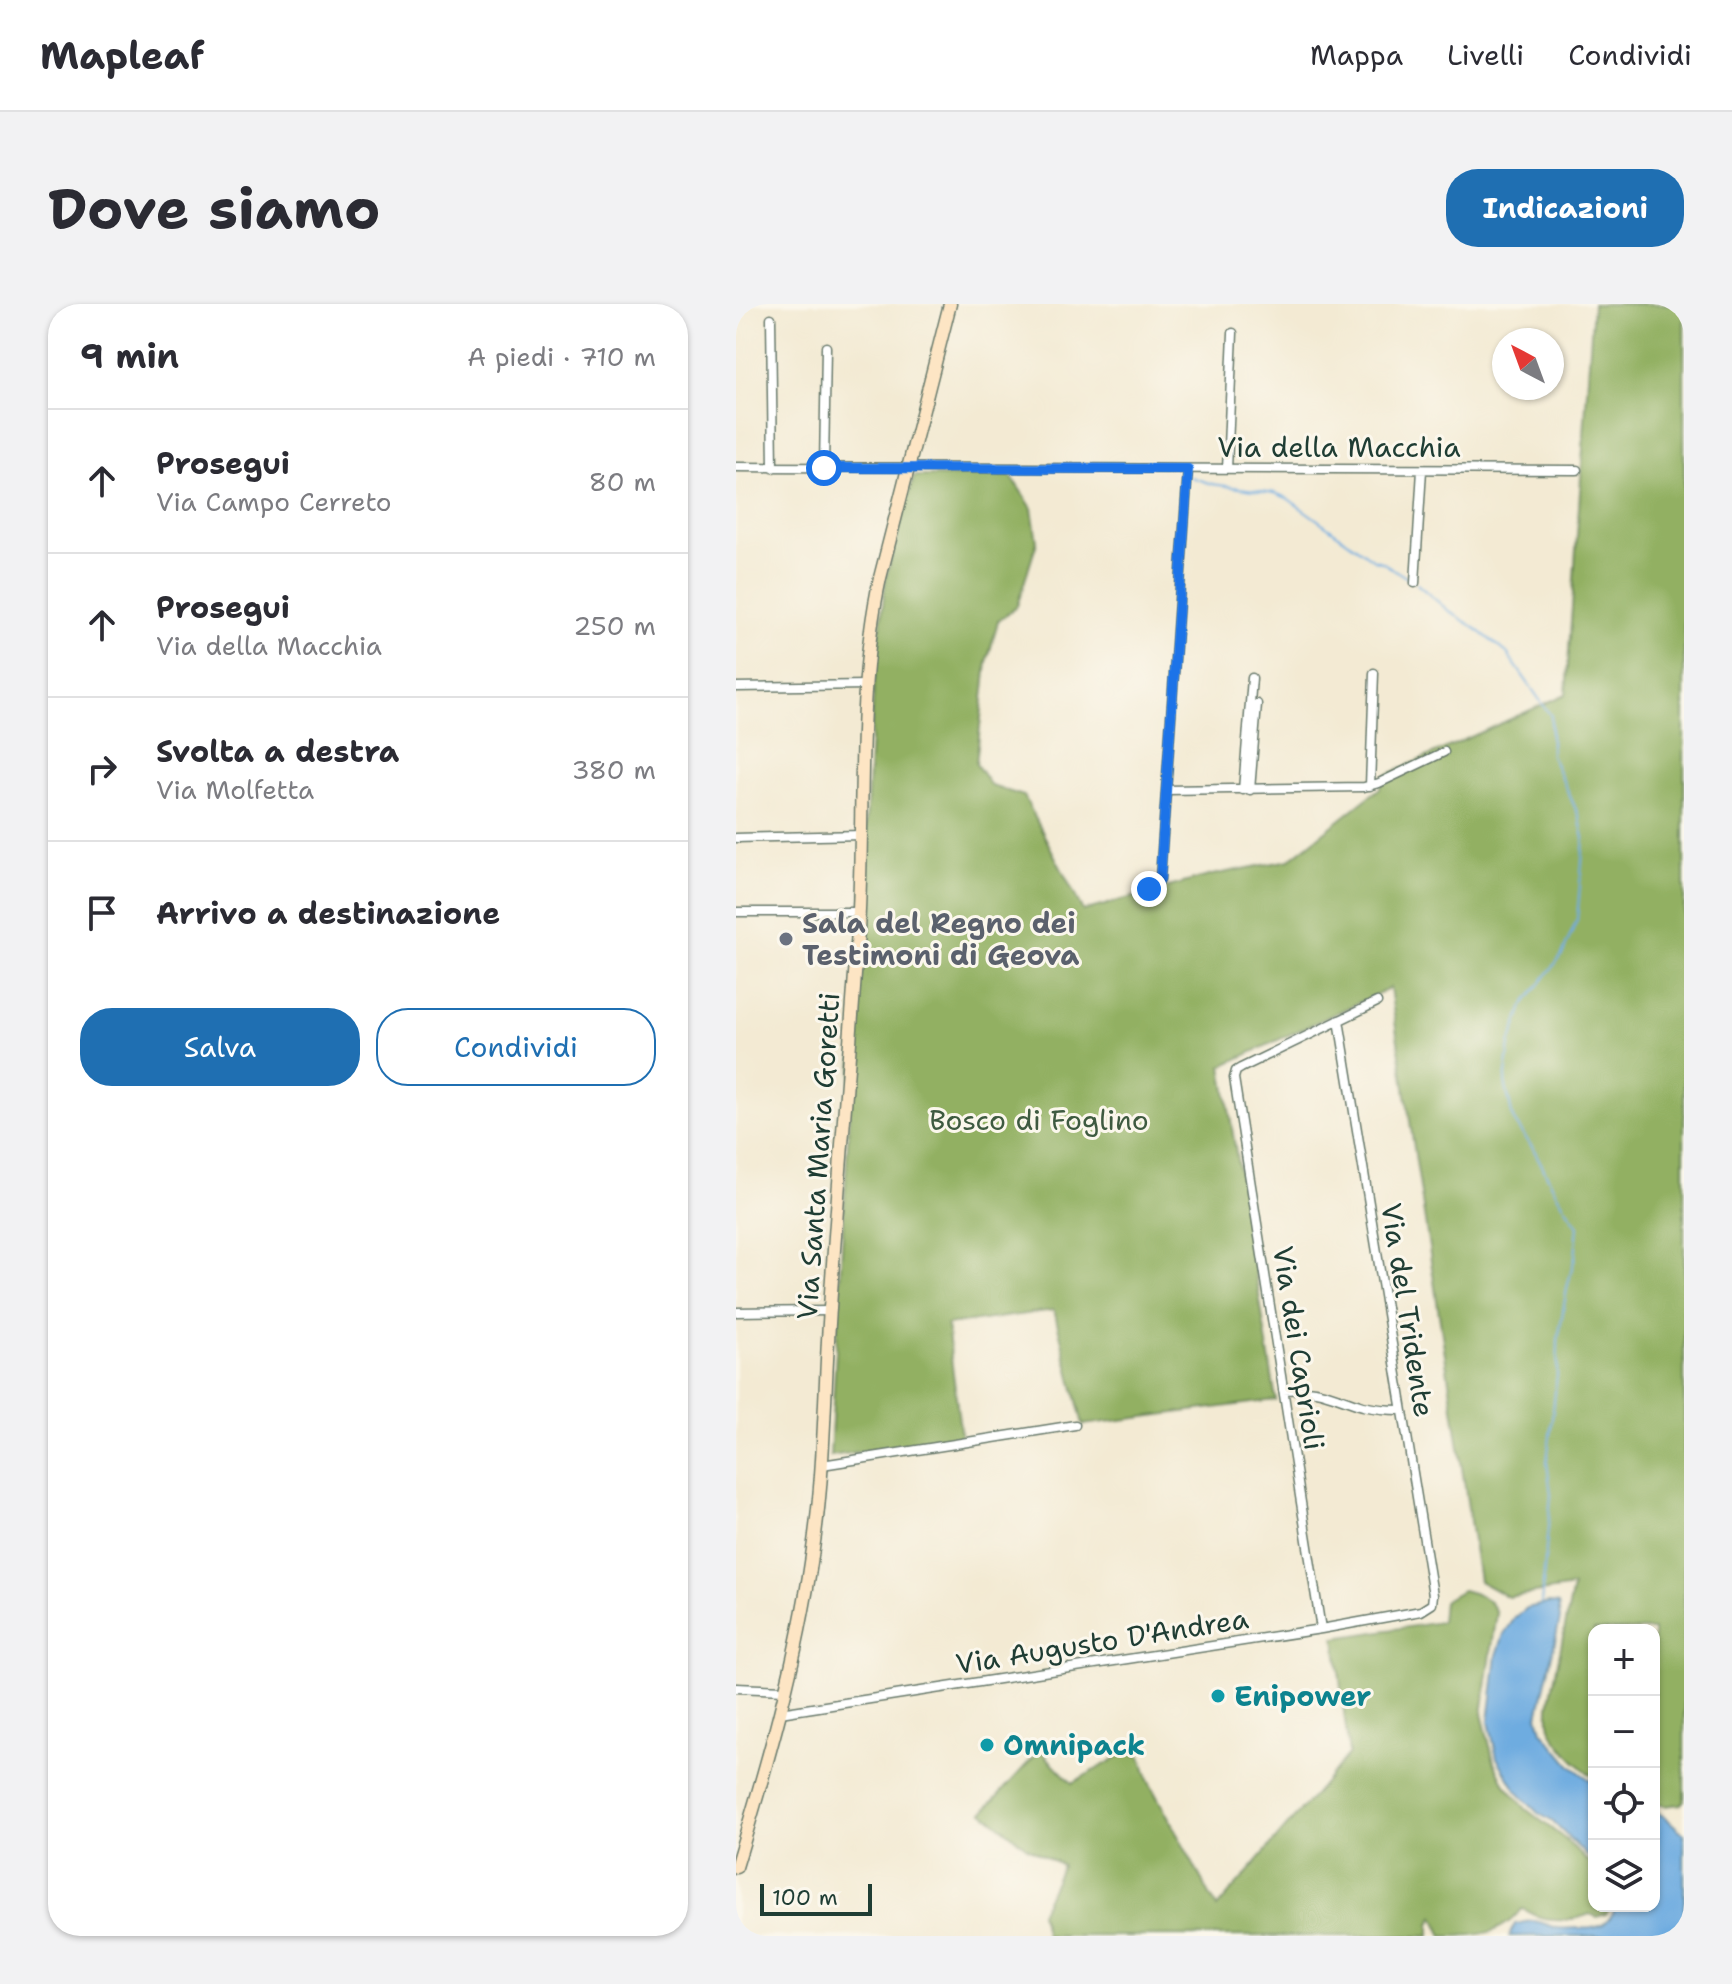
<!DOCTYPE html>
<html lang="it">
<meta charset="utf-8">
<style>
:root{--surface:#fff;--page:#f2f2f3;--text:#2b2b33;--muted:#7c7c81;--line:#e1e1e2;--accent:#1f6fb2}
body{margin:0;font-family:"Shantell Sans",sans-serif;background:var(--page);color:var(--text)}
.controls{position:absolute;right:24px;bottom:24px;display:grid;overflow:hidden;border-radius:16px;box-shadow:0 2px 6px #0004}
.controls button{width:72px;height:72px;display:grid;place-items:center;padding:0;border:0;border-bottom:2px solid var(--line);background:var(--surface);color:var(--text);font:40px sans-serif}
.compass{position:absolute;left:756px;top:24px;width:72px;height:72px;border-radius:50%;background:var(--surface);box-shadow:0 2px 6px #0004;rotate:319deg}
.scale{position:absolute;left:24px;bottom:20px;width:112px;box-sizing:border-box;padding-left:8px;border:4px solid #1f3d34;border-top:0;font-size:22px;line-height:28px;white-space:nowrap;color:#1f3d34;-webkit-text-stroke:6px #fbf7ec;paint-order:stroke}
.stop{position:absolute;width:24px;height:24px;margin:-18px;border:6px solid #1a73e8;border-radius:50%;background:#fff}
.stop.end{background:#1a73e8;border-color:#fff;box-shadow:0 2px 8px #0008}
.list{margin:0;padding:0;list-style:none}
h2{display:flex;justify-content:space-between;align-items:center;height:104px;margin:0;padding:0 32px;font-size:34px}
h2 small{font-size:26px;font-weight:400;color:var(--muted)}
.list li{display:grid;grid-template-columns:52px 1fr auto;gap:24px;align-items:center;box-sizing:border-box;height:144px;padding:0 32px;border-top:2px solid var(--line)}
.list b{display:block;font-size:30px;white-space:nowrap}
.list p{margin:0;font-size:26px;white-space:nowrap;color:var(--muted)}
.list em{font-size:26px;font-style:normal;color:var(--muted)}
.actions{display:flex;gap:16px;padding:24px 32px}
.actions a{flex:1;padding:18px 0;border:2px solid var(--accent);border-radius:32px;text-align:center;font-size:28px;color:var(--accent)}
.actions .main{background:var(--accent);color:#fff}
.icon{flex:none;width:44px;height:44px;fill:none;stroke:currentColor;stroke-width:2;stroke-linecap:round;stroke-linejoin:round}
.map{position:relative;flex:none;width:948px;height:1632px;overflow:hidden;border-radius:32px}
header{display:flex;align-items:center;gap:48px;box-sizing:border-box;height:112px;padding:0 40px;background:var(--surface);border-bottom:2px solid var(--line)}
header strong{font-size:38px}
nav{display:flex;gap:44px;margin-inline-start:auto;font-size:28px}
.intro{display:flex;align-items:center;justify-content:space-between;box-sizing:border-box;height:192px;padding:0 48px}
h1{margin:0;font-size:56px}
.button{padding:20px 36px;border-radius:32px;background:var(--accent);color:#fff;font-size:28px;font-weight:700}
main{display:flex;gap:48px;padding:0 48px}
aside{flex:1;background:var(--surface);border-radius:32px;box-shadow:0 2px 6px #0004}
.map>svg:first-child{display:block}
.forest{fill:#92b062;stroke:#58764b;stroke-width:2}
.water{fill:#6eace0;stroke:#46748a;stroke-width:2}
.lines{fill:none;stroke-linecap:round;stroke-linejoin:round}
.stream{stroke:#6eace0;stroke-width:2}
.minor-casing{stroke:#697a6c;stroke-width:11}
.secondary-casing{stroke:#697a6c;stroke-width:15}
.minor{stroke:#fff;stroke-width:8}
.secondary{stroke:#fde5c4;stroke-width:12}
.route{stroke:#1a73e8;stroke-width:10}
.worship-dot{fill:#6b7280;stroke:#fbf7ec;stroke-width:3}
.culture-dot{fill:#0f9aa8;stroke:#fbf7ec;stroke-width:3}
.labels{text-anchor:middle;stroke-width:6;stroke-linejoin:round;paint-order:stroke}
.street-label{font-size:28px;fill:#1f3d34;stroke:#fbf7ec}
.worship-label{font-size:28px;font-weight:bold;fill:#5b616d;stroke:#fbf7ec;text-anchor:start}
.park-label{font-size:28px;fill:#3e5a40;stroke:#fbf7ec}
.culture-label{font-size:28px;font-weight:bold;fill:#0d838f;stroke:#fbf7ec;text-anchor:start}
</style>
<header>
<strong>Mapleaf</strong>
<nav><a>Mappa</a><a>Livelli</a><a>Condividi</a></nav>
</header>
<div class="intro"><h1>Dove siamo</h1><a class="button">Indicazioni</a></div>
<main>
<aside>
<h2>9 min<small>A piedi · 710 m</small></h2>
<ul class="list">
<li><svg class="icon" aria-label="ahead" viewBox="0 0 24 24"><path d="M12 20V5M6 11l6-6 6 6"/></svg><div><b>Prosegui</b><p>Via Campo Cerreto</p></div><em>80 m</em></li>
<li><svg class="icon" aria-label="ahead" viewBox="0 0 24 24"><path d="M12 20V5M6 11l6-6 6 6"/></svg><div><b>Prosegui</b><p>Via della Macchia</p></div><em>250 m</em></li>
<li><svg class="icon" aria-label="right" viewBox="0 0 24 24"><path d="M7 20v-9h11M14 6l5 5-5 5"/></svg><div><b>Svolta a destra</b><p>Via Molfetta</p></div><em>380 m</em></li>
<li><svg class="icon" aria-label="arrive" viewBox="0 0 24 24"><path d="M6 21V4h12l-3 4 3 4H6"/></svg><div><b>Arrivo a destinazione</b></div></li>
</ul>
<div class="actions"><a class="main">Salva</a><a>Condividi</a></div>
</aside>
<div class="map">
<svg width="948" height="1632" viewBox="0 0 948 1632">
<rect width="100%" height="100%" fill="#fbf7ec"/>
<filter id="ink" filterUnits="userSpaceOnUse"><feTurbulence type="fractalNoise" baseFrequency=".0125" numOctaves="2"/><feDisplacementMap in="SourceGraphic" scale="16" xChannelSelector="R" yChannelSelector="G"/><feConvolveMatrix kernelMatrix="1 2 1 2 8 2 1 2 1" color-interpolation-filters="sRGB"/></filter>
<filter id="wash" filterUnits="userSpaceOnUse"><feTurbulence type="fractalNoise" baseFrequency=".006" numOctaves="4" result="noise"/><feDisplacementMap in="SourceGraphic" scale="32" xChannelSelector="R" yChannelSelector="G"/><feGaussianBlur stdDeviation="1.8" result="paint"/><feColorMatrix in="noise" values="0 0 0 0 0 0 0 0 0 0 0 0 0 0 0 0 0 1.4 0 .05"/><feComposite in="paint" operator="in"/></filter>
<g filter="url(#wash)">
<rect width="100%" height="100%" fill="#f3ead3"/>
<!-- forest -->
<path class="forest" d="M857,0H948V1496L945,1500L929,1502L918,1499V1326H858V1473C844,1464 819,1439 814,1423C812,1417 813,1409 813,1402L837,1283L772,1293L743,1277L654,684L486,762L540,1096L347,1121L318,1006L211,1021L225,1133L94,1152L138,380L150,273L178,172H275L296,204L301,238L281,302L262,317L251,358L240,460L255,482L288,492L347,607L476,571L553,556L644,484L648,472L830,390Z
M726,1286C744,1291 753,1292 761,1309L746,1410L758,1458L769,1481L790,1505L830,1536L849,1555L858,1560V1602H876L870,1610L861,1613L854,1610C839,1616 819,1619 802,1613C795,1610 792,1606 785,1605C766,1632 739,1632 707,1632L698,1613L694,1620V1632H310L304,1609L326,1561L291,1543L247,1508L304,1446L336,1479L389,1449L405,1452L412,1476L481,1604L613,1450L599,1334L705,1318L707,1297Z"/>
<!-- water -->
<path class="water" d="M813,1299L822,1300L824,1315L802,1412L806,1427L835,1462L858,1479V1556L850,1551L817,1518L802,1509L781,1488L761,1454L753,1418L761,1351L768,1330L779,1314L791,1304Z
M918,1506L930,1514L948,1530V1632H773L779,1620C785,1619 792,1617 798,1617C806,1618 814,1622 822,1624C829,1625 834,1624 841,1624C861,1626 873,1622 880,1602H918Z"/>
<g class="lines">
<!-- stream -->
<path class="stream" d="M455,173L476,180L539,189L551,194L638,256L646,258L676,277
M681,280L714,308L738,323L771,349L815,412V451L843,512L848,534L841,616L826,651L787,702L774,740L769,778L777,815L798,846L822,892L842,922L839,953L831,984L822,1036L821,1071L811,1158L815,1191L805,1300"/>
</g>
</g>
<g filter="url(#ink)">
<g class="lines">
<defs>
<path id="minor" d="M35,14L37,164
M0,163L841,166
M88,164L90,43
M491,165L497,29
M679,279L686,166
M0,383L130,381
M634,482L638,369
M430,486L628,483L643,479L708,448
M507,486L516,374
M514,486L521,400
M0,534L126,531
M406,588L418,583L424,575L452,165
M0,608H123
M0,1008L94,1007
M547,1086C585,1083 594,1092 627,1102C640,1105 653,1106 665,1106
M86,1161L339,1121
M585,1325L498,774L500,767L505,764L641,698
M0,1384L49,1386
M44,1409L585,1325L685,1307L696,1300L697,1291L603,716"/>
<path id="secondary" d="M0,1563C31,1461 61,1357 76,1252C89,1169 88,1087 94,1004C102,878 114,752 122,626C129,509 119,389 144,274L214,0"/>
</defs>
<!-- minor casing -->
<use href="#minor" class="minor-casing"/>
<!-- secondary casing -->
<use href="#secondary" class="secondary-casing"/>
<!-- minor -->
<use href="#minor" class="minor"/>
<!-- secondary -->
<use href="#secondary" class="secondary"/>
</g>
</g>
<g class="lines" filter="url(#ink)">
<!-- route -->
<path class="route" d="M88,164L452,165L424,575L421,581L413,585"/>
</g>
<!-- markers -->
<circle class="worship-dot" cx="50" cy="635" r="8"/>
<g class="culture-dot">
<circle cx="482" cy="1392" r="8"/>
<circle cx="251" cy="1441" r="8"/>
</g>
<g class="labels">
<!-- street labels -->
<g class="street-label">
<text x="603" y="153">Via della Macchia</text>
<text transform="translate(82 852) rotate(-86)" y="10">Via Santa Maria Goretti</text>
<text transform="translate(672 1006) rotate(81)" y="10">Via del Tridente</text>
<text transform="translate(563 1044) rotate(81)" y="10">Via dei Caprioli</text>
<text transform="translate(366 1337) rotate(-9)" y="10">Via Augusto D'Andrea</text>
</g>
<!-- worship labels -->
<g class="worship-label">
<text x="66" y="629">Sala del Regno dei<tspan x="66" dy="32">Testimoni di Geova</tspan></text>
</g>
<!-- park labels -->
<g class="park-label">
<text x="303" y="826">Bosco di Foglino</text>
</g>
<!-- culture labels -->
<g class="culture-label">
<text x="498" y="1402">Enipower</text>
<text x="267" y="1451">Omnipack</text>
</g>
</g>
</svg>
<div class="controls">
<button>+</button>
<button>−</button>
<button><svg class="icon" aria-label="locate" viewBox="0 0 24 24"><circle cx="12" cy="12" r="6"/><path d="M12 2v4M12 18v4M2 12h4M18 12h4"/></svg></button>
<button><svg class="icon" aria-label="layers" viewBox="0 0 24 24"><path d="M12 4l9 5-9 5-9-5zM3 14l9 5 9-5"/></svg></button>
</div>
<svg class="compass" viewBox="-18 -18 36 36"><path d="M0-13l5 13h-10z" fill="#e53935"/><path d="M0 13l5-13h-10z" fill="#7c7c81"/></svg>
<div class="scale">100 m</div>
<div class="stop" style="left:88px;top:164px"></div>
<div class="stop end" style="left:413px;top:585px"></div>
</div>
</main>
